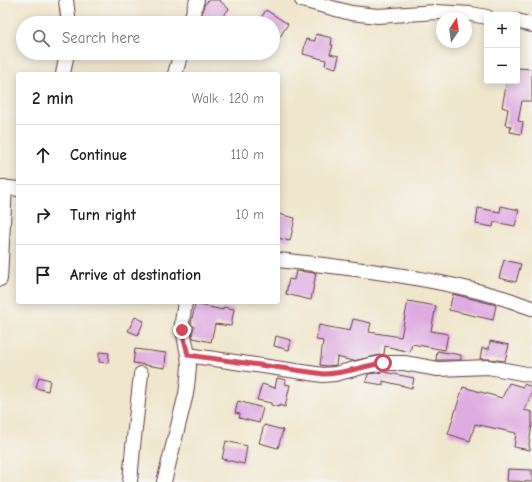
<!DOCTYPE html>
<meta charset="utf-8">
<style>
:root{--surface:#fff;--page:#f6f6f6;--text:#202124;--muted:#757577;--line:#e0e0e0}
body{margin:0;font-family:"Comic Neue",sans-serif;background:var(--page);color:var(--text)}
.controls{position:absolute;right:12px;top:12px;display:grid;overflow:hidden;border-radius:4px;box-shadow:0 2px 10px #0003}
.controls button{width:36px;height:36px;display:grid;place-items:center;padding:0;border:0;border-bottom:1px solid var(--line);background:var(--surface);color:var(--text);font:20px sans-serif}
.compass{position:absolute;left:436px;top:12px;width:36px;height:36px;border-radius:50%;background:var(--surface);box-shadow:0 2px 10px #0003;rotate:13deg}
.stop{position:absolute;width:12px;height:12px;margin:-9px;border:3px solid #d1495b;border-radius:50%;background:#fff}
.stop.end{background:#d1495b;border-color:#fff;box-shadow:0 1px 4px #0008}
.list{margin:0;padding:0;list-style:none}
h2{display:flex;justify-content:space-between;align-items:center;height:52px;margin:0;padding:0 16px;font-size:17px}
h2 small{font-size:13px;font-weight:400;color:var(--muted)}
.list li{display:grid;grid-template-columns:26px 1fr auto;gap:12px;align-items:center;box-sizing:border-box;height:60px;padding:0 16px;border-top:1px solid var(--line)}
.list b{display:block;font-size:15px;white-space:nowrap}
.list em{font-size:13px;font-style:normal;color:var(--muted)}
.icon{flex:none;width:22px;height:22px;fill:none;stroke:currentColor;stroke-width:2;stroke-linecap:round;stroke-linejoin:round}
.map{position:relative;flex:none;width:532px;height:482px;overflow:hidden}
.search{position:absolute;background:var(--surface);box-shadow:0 2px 10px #0003;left:16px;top:16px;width:264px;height:44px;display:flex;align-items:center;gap:10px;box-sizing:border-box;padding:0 14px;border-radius:22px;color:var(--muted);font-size:15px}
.panel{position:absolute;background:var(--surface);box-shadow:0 2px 10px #0003;left:16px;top:72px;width:264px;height:232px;border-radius:4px}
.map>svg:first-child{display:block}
.building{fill:#dface2}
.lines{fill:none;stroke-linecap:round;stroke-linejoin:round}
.minor-casing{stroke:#633d43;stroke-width:16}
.minor{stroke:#fff;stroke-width:14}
.route{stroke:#d1495b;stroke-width:5}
</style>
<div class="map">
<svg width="532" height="482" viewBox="0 0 532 482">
<rect width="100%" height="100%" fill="#f6f6f2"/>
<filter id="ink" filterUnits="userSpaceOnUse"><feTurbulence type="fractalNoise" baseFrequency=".025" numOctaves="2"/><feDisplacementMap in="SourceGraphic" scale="8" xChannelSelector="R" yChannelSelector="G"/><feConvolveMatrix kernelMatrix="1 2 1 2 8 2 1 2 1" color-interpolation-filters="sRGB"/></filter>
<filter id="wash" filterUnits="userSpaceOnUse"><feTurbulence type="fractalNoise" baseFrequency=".012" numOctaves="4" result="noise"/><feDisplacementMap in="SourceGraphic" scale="16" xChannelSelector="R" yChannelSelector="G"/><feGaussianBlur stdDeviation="0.9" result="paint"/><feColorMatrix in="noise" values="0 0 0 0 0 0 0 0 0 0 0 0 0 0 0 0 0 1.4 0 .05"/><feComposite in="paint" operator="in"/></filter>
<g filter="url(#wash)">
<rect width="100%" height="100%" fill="#f0e6cd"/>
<g id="blocks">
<!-- building -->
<path class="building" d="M209,0H219L229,9L217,23H212L202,14L204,5Z
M266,10L288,24L273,48V23H258Z
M316,34L332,38L331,45H333L330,54L339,56L336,68L325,65L326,60L303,54L306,39L315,41Z
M517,68L532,69V101H522L518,121L523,122L521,134L510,132L511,126L505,125L508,109L502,107L507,81H517Z
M501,206L519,210L515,226L494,222L493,227L476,224L478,208L500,212Z
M278,214L295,218L290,241L278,238Z
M504,260L521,264L516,282L499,278Z
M296,271L316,273L311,300L286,294L289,279L294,280Z
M453,294L496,305L493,320L449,310Z
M408,301L436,306L431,331L448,334L445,350L412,344L410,352L385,346L384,354L353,361L337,357L336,365L327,366L320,365L323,341L316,340L319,325L350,331L353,319L371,323L369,332L401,337Z
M195,304L223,310V307L234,309L231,326L215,324L211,342L193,338L192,334L194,326L191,325V324Z
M135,317L144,321L138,335L128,331Z
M276,336L291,340L289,350L274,346Z
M490,341L509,345L505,361L489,359H480L482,348L489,349Z
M135,349L166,353L165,368L133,363Z
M437,351L461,355V360H436Z
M99,352L109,353L108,363L99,362Z
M384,372L414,378L412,388L383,381V385L366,382L368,374Z
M39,377L50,380L48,391L36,388Z
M277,378L286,380L285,384L290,385L285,407L279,405V407L271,405V403L257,400L262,384L275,388Z
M509,383L523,387L524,384L532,387V393L524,410L532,412V425L529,444L530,450L514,447L516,433L475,424L470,441L448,434L463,387L502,398Z
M238,401L263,408L259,423L239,418L240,414L235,413Z
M264,425L283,430L278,448L259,443Z
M226,441L247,446L244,464L222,459Z
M508,469L532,470V482L507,481Z"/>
</g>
</g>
<g filter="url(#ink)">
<use href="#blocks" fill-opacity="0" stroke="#633d43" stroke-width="1"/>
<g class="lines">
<defs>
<path id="minor" d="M66,0L68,16V23
M302,0L351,13L378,16L436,12L471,14L487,17
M517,21L532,25
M190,23L197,0
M63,74L67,53
M175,74L181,53
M0,187L18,189
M278,260C353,268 431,277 503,298C513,301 522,305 532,308
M0,279L5,187
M188,355L323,375L335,374L366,366L383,363H404L438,369L488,367L532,375
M130,482L133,447L141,374
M164,482L186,394L188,378L189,366L188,355L183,330L182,322L185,302"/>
</defs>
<!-- minor casing -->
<use href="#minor" class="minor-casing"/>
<!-- minor -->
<use href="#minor" class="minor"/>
</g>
</g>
<g class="lines" filter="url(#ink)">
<!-- route -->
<path class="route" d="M182,330L188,355L324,374C344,374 363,366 383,363"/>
</g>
</svg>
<div class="controls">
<button>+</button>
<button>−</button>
</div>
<svg class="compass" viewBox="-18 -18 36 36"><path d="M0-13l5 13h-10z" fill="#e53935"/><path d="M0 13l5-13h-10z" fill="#757577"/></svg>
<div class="stop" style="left:383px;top:363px"></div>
<div class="stop end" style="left:182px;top:330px"></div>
<div class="search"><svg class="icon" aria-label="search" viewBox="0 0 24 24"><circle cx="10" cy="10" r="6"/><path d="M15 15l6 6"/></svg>Search here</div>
<section class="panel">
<h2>2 min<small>Walk · 120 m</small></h2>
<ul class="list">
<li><svg class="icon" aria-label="ahead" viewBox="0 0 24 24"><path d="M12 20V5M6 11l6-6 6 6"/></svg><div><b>Continue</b></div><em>110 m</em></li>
<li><svg class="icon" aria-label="right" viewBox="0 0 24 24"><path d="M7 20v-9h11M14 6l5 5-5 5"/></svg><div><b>Turn right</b></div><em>10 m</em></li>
<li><svg class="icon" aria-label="arrive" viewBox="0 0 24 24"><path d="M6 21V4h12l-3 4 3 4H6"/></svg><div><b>Arrive at destination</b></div></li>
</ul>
</section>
</div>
